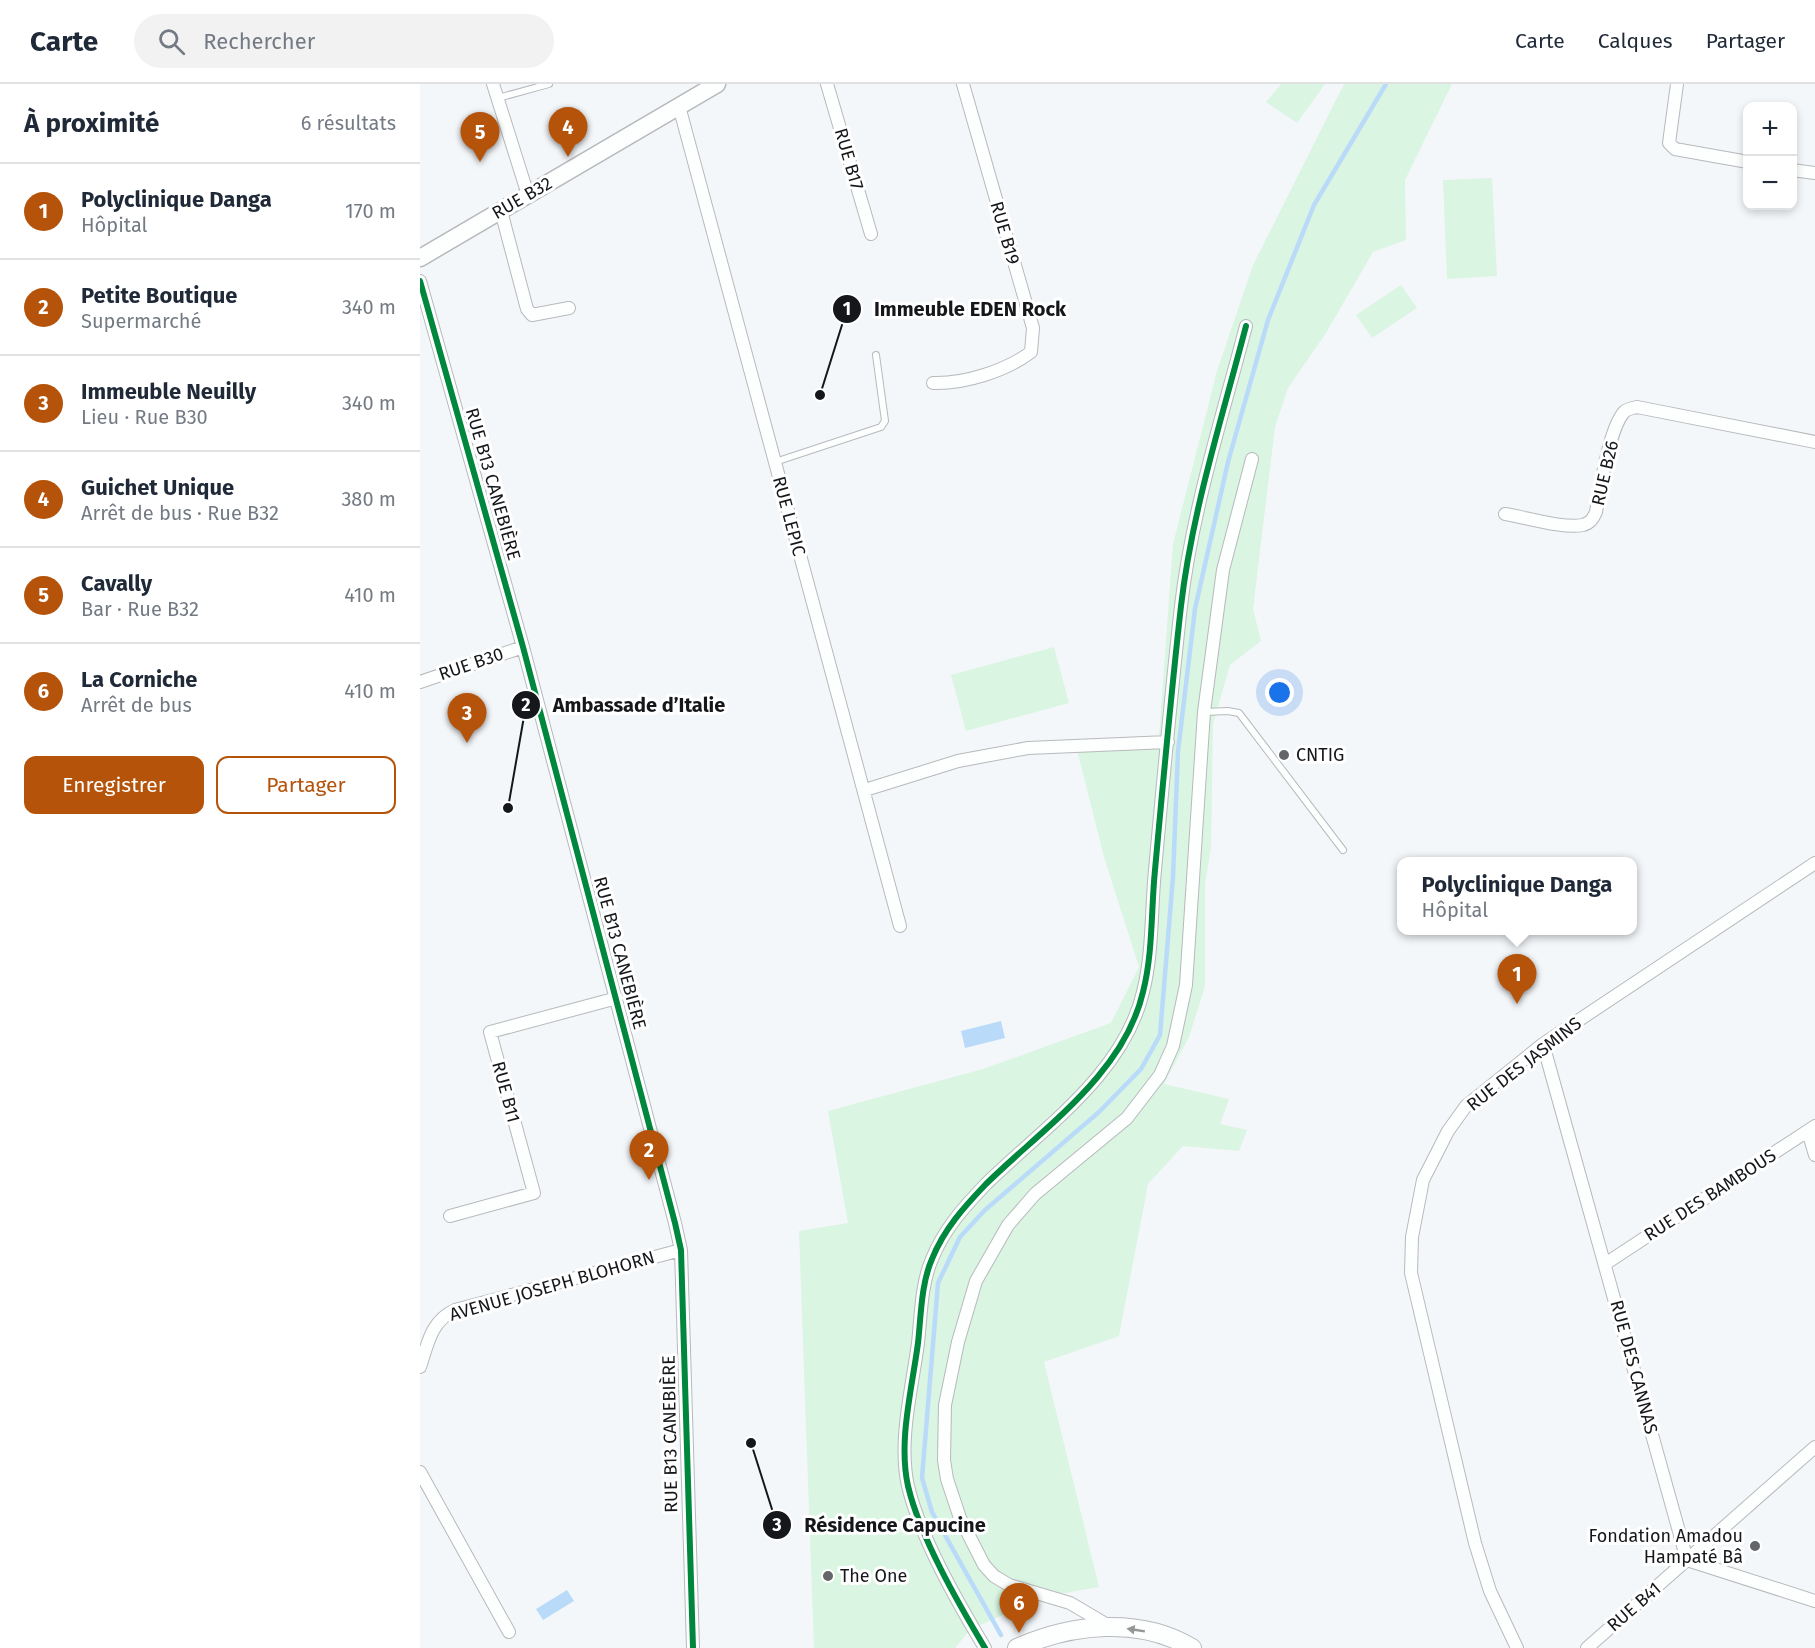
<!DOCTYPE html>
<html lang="fr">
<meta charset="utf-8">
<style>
:root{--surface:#fff;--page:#f2f2f3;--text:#1f2937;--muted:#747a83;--line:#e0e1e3;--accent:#b45309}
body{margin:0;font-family:"Fira Sans",sans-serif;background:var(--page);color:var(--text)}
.controls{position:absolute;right:18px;top:18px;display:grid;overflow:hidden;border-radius:12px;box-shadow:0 3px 9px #0003}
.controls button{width:54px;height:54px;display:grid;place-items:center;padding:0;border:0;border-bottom:2px solid var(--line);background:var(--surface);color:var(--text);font:30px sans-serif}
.you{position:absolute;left:860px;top:609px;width:21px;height:21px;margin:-15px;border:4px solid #fff;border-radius:50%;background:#1a73e8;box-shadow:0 0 0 9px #1a73e833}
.badge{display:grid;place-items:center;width:39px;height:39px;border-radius:50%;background:var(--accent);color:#fff;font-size:20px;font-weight:700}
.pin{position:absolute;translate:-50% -50px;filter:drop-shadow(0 2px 3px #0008)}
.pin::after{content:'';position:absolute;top:32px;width:21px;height:18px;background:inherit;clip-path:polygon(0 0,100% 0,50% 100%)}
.popup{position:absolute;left:977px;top:773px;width:240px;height:78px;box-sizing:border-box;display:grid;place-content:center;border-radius:12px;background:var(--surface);filter:drop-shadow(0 2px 4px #0005);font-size:20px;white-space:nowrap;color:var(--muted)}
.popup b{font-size:22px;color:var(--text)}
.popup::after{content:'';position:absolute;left:50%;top:100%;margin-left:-12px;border:12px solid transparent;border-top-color:var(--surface)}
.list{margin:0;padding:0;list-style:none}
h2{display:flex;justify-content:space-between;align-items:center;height:78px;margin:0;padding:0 24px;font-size:26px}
h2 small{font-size:20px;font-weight:400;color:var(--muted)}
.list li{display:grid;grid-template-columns:39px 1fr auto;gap:18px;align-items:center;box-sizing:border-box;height:96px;padding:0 24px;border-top:2px solid var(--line)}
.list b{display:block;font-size:22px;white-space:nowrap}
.list p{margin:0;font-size:20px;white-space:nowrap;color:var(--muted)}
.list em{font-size:20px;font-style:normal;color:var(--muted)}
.actions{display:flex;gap:12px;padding:18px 24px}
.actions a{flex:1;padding:14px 0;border:2px solid var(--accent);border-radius:12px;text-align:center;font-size:21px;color:var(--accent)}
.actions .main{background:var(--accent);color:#fff}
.icon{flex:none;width:33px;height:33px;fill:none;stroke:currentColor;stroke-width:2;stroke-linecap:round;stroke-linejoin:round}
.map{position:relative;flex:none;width:1395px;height:1564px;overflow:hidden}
header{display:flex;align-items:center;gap:36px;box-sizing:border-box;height:84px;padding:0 30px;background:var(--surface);border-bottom:2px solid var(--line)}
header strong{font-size:28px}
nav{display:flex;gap:33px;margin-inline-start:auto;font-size:21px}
.search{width:420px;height:54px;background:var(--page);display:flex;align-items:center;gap:15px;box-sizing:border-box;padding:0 21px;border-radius:33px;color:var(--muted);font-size:22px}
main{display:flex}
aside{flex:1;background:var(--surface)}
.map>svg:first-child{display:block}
.green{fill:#daf5e1}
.water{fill:#b9dbf9}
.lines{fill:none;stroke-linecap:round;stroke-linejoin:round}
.stream{stroke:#b9dbf9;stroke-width:4.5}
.service-casing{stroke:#b7b9bc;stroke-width:8}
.minor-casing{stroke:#b7b9bc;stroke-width:14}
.tertiary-casing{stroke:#b7b9bc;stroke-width:19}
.secondary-casing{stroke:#b7b9bc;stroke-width:20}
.service{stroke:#fdfefe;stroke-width:6}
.minor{stroke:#fdfefe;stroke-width:12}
.tertiary{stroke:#fdfefe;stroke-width:16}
.secondary{stroke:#fdfefe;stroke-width:18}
.cycleway-casing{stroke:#fff;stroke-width:10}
.cycleway{stroke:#00873e;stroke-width:6}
.oneway{fill:#959697}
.poi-dot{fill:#636568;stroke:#fff;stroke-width:2}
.labels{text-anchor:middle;stroke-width:6;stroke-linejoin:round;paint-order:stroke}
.street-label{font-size:18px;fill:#15171a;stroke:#fff}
.poi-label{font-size:18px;fill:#15171a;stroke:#fff;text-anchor:start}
.leader{fill:none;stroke:#15171a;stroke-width:2}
.callout-dot{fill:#15171a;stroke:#fff;stroke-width:2}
.mark-label{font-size:18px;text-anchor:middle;font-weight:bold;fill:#fff}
.callout-label{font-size:20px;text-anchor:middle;font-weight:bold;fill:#15171a;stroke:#fff;stroke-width:6;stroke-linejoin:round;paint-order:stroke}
</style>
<header>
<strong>Carte</strong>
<div class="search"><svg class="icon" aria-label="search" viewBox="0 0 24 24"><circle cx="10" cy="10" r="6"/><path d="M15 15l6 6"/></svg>Rechercher</div>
<nav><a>Carte</a><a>Calques</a><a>Partager</a></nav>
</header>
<main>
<aside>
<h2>À proximité<small>6 résultats</small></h2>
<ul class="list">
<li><span class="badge">1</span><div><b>Polyclinique Danga</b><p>Hôpital</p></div><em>170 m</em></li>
<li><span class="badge">2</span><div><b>Petite Boutique</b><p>Supermarché</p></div><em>340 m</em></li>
<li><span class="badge">3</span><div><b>Immeuble Neuilly</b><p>Lieu · Rue B30</p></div><em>340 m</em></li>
<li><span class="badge">4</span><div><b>Guichet Unique</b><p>Arrêt de bus · Rue B32</p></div><em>380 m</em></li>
<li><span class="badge">5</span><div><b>Cavally</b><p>Bar · Rue B32</p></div><em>410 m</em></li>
<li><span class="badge">6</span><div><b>La Corniche</b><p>Arrêt de bus</p></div><em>410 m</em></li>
</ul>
<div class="actions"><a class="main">Enregistrer</a><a>Partager</a></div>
</aside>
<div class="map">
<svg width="1395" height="1564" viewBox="0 0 1395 1564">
<rect width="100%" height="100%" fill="#f4f7fa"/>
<!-- green -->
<path class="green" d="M861,0H905L877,39L846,18Z
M924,0H1032L985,96L986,156L953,168L906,249L868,304L855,343L833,525L841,557L810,581L793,640L791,764L785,800V902L769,953L744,1000L809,1015L800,1040L827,1046L819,1067L763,1062L728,1100L699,1252L624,1278L679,1503L622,1513L550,1546L535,1564H394L379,1147L428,1139L408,1027L563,985L691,939L719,883L684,773L655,658L739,652L753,460L797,287L833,181Z
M1072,94L1077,192L1027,195L1023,96Z
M981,201L997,224L952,254L936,231Z
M634,563L649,619L546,647L531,591Z"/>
<!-- water -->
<path class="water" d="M581,937L585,954L545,964L541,947Z
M147,1506L154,1517L123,1536L116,1525Z"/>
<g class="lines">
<!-- stream -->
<path class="stream" d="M581,1551L512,1428L502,1394L518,1199L540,1153L565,1126L679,1028L721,985L740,951L753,793L758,667L775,525L808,378L848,236L894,121L966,0"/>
<defs>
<path id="service" d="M78,14L129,0
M355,378L461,343L465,337L456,271
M784,628L808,627L819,629L923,766"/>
<path id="minor" d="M73,0L108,111
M407,0L451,150
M1257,0L1249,59L1255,65L1328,78
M259,22L480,842
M1372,86L1395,89
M81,127L107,225L112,231L149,224
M0,197L103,563L255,1139L261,1166L273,1564
M513,299C544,300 586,287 611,268L613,244L543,0
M1085,430C1105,433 1143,445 1163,441C1170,439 1173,435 1176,428C1180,405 1189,345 1204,328C1207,325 1212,324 1217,323L1395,358
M0,598L103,563
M445,706L538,677L608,664L748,658
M1123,960L1267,1476L1395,1517
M1388,1047L1395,1071
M30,1132L114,1109L70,948L197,914
M1185,1180L1395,1042
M0,1283C8,1259 11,1237 35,1226L261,1166
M0,1388L89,1548
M689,1542L650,1519L589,1501L574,1492L564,1481L540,1434L527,1395L524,1376L525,1321L538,1258L556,1197L588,1141L615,1110L707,1034L740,991L753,962L766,901L784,628L803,486L832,375
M565,1564C538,1519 500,1453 488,1402C478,1357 492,1305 498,1259C501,1232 501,1200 512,1175C524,1145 544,1123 566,1100C623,1044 704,990 723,908C733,869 731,826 735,786C743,698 751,610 761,522C772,427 802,334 826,242
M1097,1564L1070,1507L1055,1459L991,1189L992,1153L1003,1096L1028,1047L1046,1022L1123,960L1395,779
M1167,1564L1395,1363"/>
<path id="tertiary" d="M0,174L297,0"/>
<path id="secondary" d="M597,1564C651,1540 719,1532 772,1564"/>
</defs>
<!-- service casing -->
<use href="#service" class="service-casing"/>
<!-- minor casing -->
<use href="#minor" class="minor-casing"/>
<!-- tertiary casing -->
<use href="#tertiary" class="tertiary-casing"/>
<!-- secondary casing -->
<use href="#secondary" class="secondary-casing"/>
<!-- service -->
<use href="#service" class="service"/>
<!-- minor -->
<use href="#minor" class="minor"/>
<!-- tertiary -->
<use href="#tertiary" class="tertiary"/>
<!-- secondary -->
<use href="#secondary" class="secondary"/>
<defs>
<path id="cycleway" d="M0,197L103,563L255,1139L261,1166L273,1564
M565,1564C538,1519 500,1453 488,1402C478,1357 492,1305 498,1259C501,1232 501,1200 512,1175C524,1145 544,1123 566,1100C623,1044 704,990 723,908C733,869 731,826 735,786C743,698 751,610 761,522C772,427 802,334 826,242"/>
</defs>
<!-- cycleway casing -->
<use href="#cycleway" class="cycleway-casing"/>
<!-- cycleway -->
<use href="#cycleway" class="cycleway"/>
</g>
<!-- one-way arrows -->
<defs><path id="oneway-solid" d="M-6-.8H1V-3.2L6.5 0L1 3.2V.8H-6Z" transform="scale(1.5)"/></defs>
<use class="oneway" href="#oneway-solid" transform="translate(716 1546) rotate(-171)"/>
<!-- markers -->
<g class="poi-dot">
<circle cx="864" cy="671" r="6"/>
<circle cx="1335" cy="1462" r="6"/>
<circle cx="408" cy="1492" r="6"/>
</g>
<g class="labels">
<!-- street labels -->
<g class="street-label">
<text transform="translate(429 75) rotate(74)" y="6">RUE B17</text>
<text transform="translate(102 114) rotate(-30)" y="6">RUE B32</text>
<text transform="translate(585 149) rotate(74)" y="6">RUE B19</text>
<text transform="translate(1185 389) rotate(-77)" y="6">RUE B26</text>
<text transform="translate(73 400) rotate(74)" y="6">RUE B13 CANEBIÈRE</text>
<text transform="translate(369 432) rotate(75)" y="6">RUE LEPIC</text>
<text transform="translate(51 580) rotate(-19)" y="6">RUE B30</text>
<text transform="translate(200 869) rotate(75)" y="6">RUE B13 CANEBIÈRE</text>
<text transform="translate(1104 980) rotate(-38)" y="6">RUE DES JASMINS</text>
<text transform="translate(86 1008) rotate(75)" y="6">RUE B11</text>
<text transform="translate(1290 1111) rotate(-33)" y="6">RUE DES BAMBOUS</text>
<text transform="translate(132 1202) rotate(-16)" y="6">AVENUE JOSEPH BLOHORN</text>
<text transform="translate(1214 1283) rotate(75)" y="6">RUE DES CANNAS</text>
<text transform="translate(250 1350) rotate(-91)" y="6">RUE B13 CANEBIÈRE</text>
<text transform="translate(1214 1523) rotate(-41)" y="6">RUE B41</text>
</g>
<!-- poi labels -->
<g class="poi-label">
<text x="876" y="677">CNTIG</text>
<text x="1323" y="1458" text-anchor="end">Fondation Amadou<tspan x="1323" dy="21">Hampaté Bâ</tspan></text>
<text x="420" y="1498">The One</text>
</g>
</g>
<!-- callouts -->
<path class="leader" d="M400 311L427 225M88 724L106 621M331 1359L357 1441"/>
<g class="callout-dot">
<circle cx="400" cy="311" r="6"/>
<circle cx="88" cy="724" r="6"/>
<circle cx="331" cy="1359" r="6"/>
<circle cx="427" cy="225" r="15"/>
<circle cx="106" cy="621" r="15"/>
<circle cx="357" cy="1441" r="15"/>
</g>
<g class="mark-label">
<text x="427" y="231">1</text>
<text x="106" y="627">2</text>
<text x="357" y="1447">3</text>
</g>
<g class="callout-label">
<text x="550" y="232">Immeuble EDEN Rock</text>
<text x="219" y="628">Ambassade d’Italie</text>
<text x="475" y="1448">Résidence Capucine</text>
</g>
</svg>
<div class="controls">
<button>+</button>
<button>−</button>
</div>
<div class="you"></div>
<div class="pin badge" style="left:1097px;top:920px">1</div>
<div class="popup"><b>Polyclinique Danga</b>Hôpital</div>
<div class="pin badge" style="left:229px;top:1096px">2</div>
<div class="pin badge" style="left:47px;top:659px">3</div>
<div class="pin badge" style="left:148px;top:73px">4</div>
<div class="pin badge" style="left:60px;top:78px">5</div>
<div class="pin badge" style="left:599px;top:1549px">6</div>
</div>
</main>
